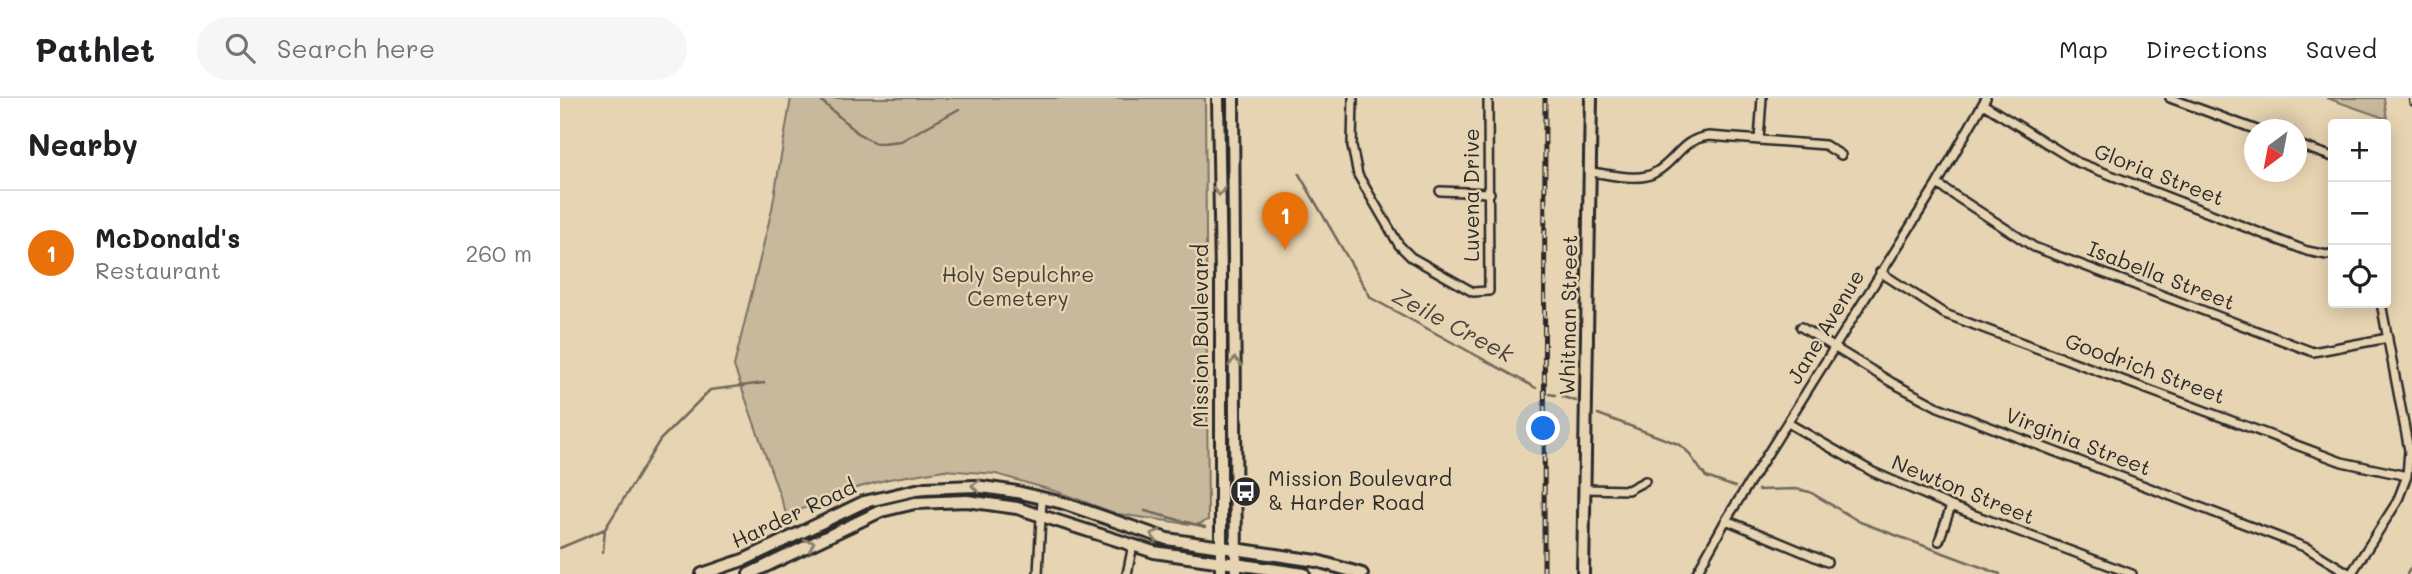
<!DOCTYPE html>
<meta charset="utf-8">
<style>
:root{--surface:#fff;--page:#f6f6f6;--text:#202124;--muted:#757577;--line:#e0e0e0;--accent:#2b2b2b}
body{margin:0;font-family:Mali,sans-serif;background:var(--page);color:var(--text)}
.controls{position:absolute;right:21px;top:21px;display:grid;overflow:hidden;border-radius:7px;box-shadow:0 4px 18px #0003}
.controls button{width:63px;height:63px;display:grid;place-items:center;padding:0;border:0;border-bottom:2px solid var(--line);background:var(--surface);color:var(--text);font:35px sans-serif}
.compass{position:absolute;left:1684px;top:21px;width:63px;height:63px;border-radius:50%;background:var(--surface);box-shadow:0 4px 18px #0003;rotate:212deg}
.you{position:absolute;left:984px;top:331px;width:24px;height:24px;margin:-18px;border:5px solid #fff;border-radius:50%;background:#1a73e8;box-shadow:0 0 0 10px #1a73e833}
.badge{display:grid;place-items:center;width:46px;height:46px;border-radius:50%;background:var(--accent);color:#fff;font-size:23px;font-weight:700}
.pin{position:absolute;translate:-50% -58px;filter:drop-shadow(0 2px 4px #0008)}
.pin::after{content:'';position:absolute;top:37px;width:24px;height:21px;background:inherit;clip-path:polygon(0 0,100% 0,50% 100%)}
.list{margin:0;padding:0;list-style:none}
h2{display:flex;justify-content:space-between;align-items:center;height:91px;margin:0;padding:0 28px;font-size:30px}
h2 small{font-size:23px;font-weight:400;color:var(--muted)}
.list li{display:grid;grid-template-columns:46px 1fr auto;gap:21px;align-items:center;box-sizing:border-box;height:126px;padding:0 28px;border-top:2px solid var(--line)}
.list b{display:block;font-size:26px;white-space:nowrap}
.list p{margin:0;font-size:23px;white-space:nowrap;color:var(--muted)}
.list em{font-size:23px;font-style:normal;color:var(--muted)}
.icon{flex:none;width:38px;height:38px;fill:none;stroke:currentColor;stroke-width:2;stroke-linecap:round;stroke-linejoin:round}
.map{position:relative;flex:none;width:1852px;height:476px;overflow:hidden}
header{display:flex;align-items:center;gap:42px;box-sizing:border-box;height:98px;padding:0 35px;background:var(--surface);border-bottom:2px solid var(--line)}
header strong{font-size:33px}
nav{display:flex;gap:38px;margin-inline-start:auto;font-size:24px}
.search{width:490px;height:63px;background:var(--page);display:flex;align-items:center;gap:18px;box-sizing:border-box;padding:0 24px;border-radius:38px;color:var(--muted);font-size:26px}
main{display:flex}
aside{flex:1;background:var(--surface)}
.map>svg:first-child{display:block}
.green{fill:#c8b89c;stroke:#7a7264;stroke-width:2}
.lines{fill:none;stroke-linecap:round;stroke-linejoin:round}
.stream{stroke:#6f685c;stroke-width:2.5}
.street-casing{stroke:#2b2b2b;stroke-width:12}
.secondary-casing{stroke:#2b2b2b;stroke-width:16}
.primary-casing{stroke:#2b2b2b;stroke-width:16}
.street{stroke:#e7d4b2;stroke-width:7}
.secondary{stroke:#e7d4b2;stroke-width:10}
.primary{stroke:#e7d4b2;stroke-width:10}
.rail-casing{stroke:#2b2b2b;stroke-width:5}
.rail{stroke:#e7d4b2;stroke-width:2.5;stroke-dasharray:8;stroke-linecap:butt}
.oneway{stroke:#89806e}
.labels{text-anchor:middle;stroke-width:5;stroke-linejoin:round;paint-order:stroke}
.street-label{font-size:21px;fill:#2b2b2b;stroke:#e7d4b2}
.park-label{font-size:21px;fill:#43403c;stroke:#e7d4b2}
.poi-label{font-size:21px;fill:#2b2b2b;stroke:#e7d4b2;text-anchor:start}
.water-label{font-size:23px;font-style:italic;fill:#484440;stroke:#e7d4b2}
</style>
<header>
<strong>Pathlet</strong>
<div class="search"><svg class="icon" aria-label="search" viewBox="0 0 24 24"><circle cx="10" cy="10" r="6"/><path d="M15 15l6 6"/></svg>Search here</div>
<nav><a>Map</a><a>Directions</a><a>Saved</a></nav>
</header>
<main>
<aside>
<h2>Nearby<small></small></h2>
<ul class="list">
<li><span class="badge" style="background:#e8710a">1</span><div><b>McDonald's</b><p>Restaurant</p></div><em>260 m</em></li>
</ul>
</aside>
<div class="map">
<svg width="1852" height="476" viewBox="0 0 1852 476">
<rect width="100%" height="100%" fill="#e7d4b2"/>
<filter id="ink" filterUnits="userSpaceOnUse"><feTurbulence type="fractalNoise" baseFrequency=".0143" numOctaves="2"/><feDisplacementMap in="SourceGraphic" scale="14" xChannelSelector="R" yChannelSelector="G"/><feConvolveMatrix kernelMatrix="1 2 1 2 8 2 1 2 1" color-interpolation-filters="sRGB"/></filter>
<g filter="url(#ink)">
<!-- green -->
<path class="green" d="M231,0H645L648,422L637,427L557,416L498,394L436,376L384,372L329,381L278,395L227,418L174,268L212,111Z
M1767,0H1824L1827,21Z"/>
<g class="lines">
<!-- stream -->
<path class="stream" d="M258,0L299,36L315,45H322L341,43L399,11
M739,76L811,200L976,290
M989,296L995,297
M1003,299L1016,303
M1038,316L1118,346L1127,353L1146,379L1175,389
M1198,392L1236,391L1250,394L1300,424L1440,476
M585,413L645,429
M0,450L45,431
M43,454L45,431L100,342L150,292L204,285
M1847,476L1852,468"/>
<defs>
<path id="street" d="M793,0L792,48L798,77L839,147L851,159L913,194L929,193L928,0
M1610,0L1697,32
M1423,6L1517,64L1747,153L1767,157L1773,155
M1199,42L1202,0
M1736,46L1773,59
M1031,74C1049,76 1080,85 1096,74C1118,61 1120,42 1149,38L1265,47L1281,57
M1377,86L1474,149L1753,254L1828,240
M880,93L930,95
M1320,174L1385,216L1782,364L1847,378
M1241,229L1331,284L1378,309L1747,450L1790,476
M1228,325L1313,374L1391,408L1572,476
M1026,391L1068,392L1085,383
M1166,422L1267,464
M1379,443L1391,408
M478,476L482,401
M567,476L573,447
M1136,476L1166,422L1377,86L1426,0
M1791,476L1837,404L1847,378L1849,352L1821,205"/>
<path id="secondary" d="M142,476L186,461L304,404L365,390L415,388L457,394L503,405L607,441L757,463L802,476
M189,476L321,413L355,405L407,403L457,410L594,454L744,476
M1023,476L1031,0"/>
<path id="primary" d="M658,0L661,179V476
M673,0L676,476"/>
</defs>
<!-- street casing -->
<use href="#street" class="street-casing"/>
<!-- secondary casing -->
<use href="#secondary" class="secondary-casing"/>
<!-- primary casing -->
<use href="#primary" class="primary-casing"/>
<!-- street -->
<use href="#street" class="street"/>
<!-- secondary -->
<use href="#secondary" class="secondary"/>
<!-- primary -->
<use href="#primary" class="primary"/>
<defs>
<path id="rail" d="M1851,0L1852,6
M984,476L985,0"/>
</defs>
<!-- rail casing -->
<use href="#rail" class="rail-casing"/>
<!-- rail -->
<use href="#rail" class="rail"/>
</g>
<!-- one-way arrows -->
<defs><path id="oneway-chevron" d="M-2-3.5L2.5 0L-2 3.5" fill="none" stroke-width="1.6" stroke-linecap="round" stroke-linejoin="round" transform="scale(1.75)"/></defs>
<g class="oneway">
<use href="#oneway-chevron" transform="translate(659 93) rotate(89)"/>
<use href="#oneway-chevron" transform="translate(675 264) rotate(-91)"/>
<use href="#oneway-chevron" transform="translate(416 388) rotate(-176)"/>
<use href="#oneway-chevron" transform="translate(595 437) rotate(-164)"/>
<use href="#oneway-chevron" transform="translate(250 446) rotate(-25)"/>
</g>
</g>
<!-- icons -->
<defs>
<symbol id="bus-disc" viewBox="-11 -11 22 22"><circle r="9.5" fill="#2b2b2b" stroke="#e7d4b2"/><path d="M-5-6H5V4H4V6H2V4H-2V6H-4V4H-5ZM-3.5-4V0h7V-4ZM-3.5 1.2v1.5H-2V1.2ZM2 1.2v1.5H3.5V1.2Z" fill="#fff"/></symbol>
</defs>
<g fill-rule="evenodd">
<use href="#bus-disc" x="668" y="376" width="35" height="35"/>
</g>
<g class="labels">
<!-- street labels -->
<g class="street-label">
<text transform="translate(1599 77) rotate(21)" y="7">Gloria Street</text>
<text transform="translate(912 97) rotate(-90)" y="7">Luvena Drive</text>
<text transform="translate(1601 178) rotate(21)" y="7">Isabella Street</text>
<text transform="translate(1009 217) rotate(-89)" y="7">Whitman Street</text>
<text transform="translate(1266 229) rotate(-59)" y="7">Jane Avenue</text>
<text transform="translate(641 238) rotate(-90)" y="7">Mission Boulevard</text>
<text transform="translate(1585 271) rotate(20)" y="7">Goodrich Street</text>
<text transform="translate(1518 344) rotate(21)" y="7">Virginia Street</text>
<text transform="translate(1403 392) rotate(22)" y="7">Newton Street</text>
<text transform="translate(234 416) rotate(-25)" y="7">Harder Road</text>
</g>
<!-- park labels -->
<g class="park-label">
<text x="458" y="184">Holy Sepulchre<tspan x="458" dy="24">Cemetery</tspan></text>
</g>
<!-- poi labels -->
<g class="poi-label">
<text x="708" y="388">Mission Boulevard<tspan x="708" dy="24">&amp; Harder Road</tspan></text>
</g>
<!-- water labels -->
<g class="water-label">
<text transform="translate(893 227) rotate(28)" y="8">Zeile Creek</text>
</g>
</g>
</svg>
<div class="controls">
<button>+</button>
<button>−</button>
<button><svg class="icon" aria-label="locate" viewBox="0 0 24 24"><circle cx="12" cy="12" r="6"/><path d="M12 2v4M12 18v4M2 12h4M18 12h4"/></svg></button>
</div>
<svg class="compass" viewBox="-18 -18 36 36"><path d="M0-13l5 13h-10z" fill="#e53935"/><path d="M0 13l5-13h-10z" fill="#757577"/></svg>
<div class="you"></div>
<div class="pin badge" style="left:725px;top:152px;background:#e8710a">1</div>
</div>
</main>
